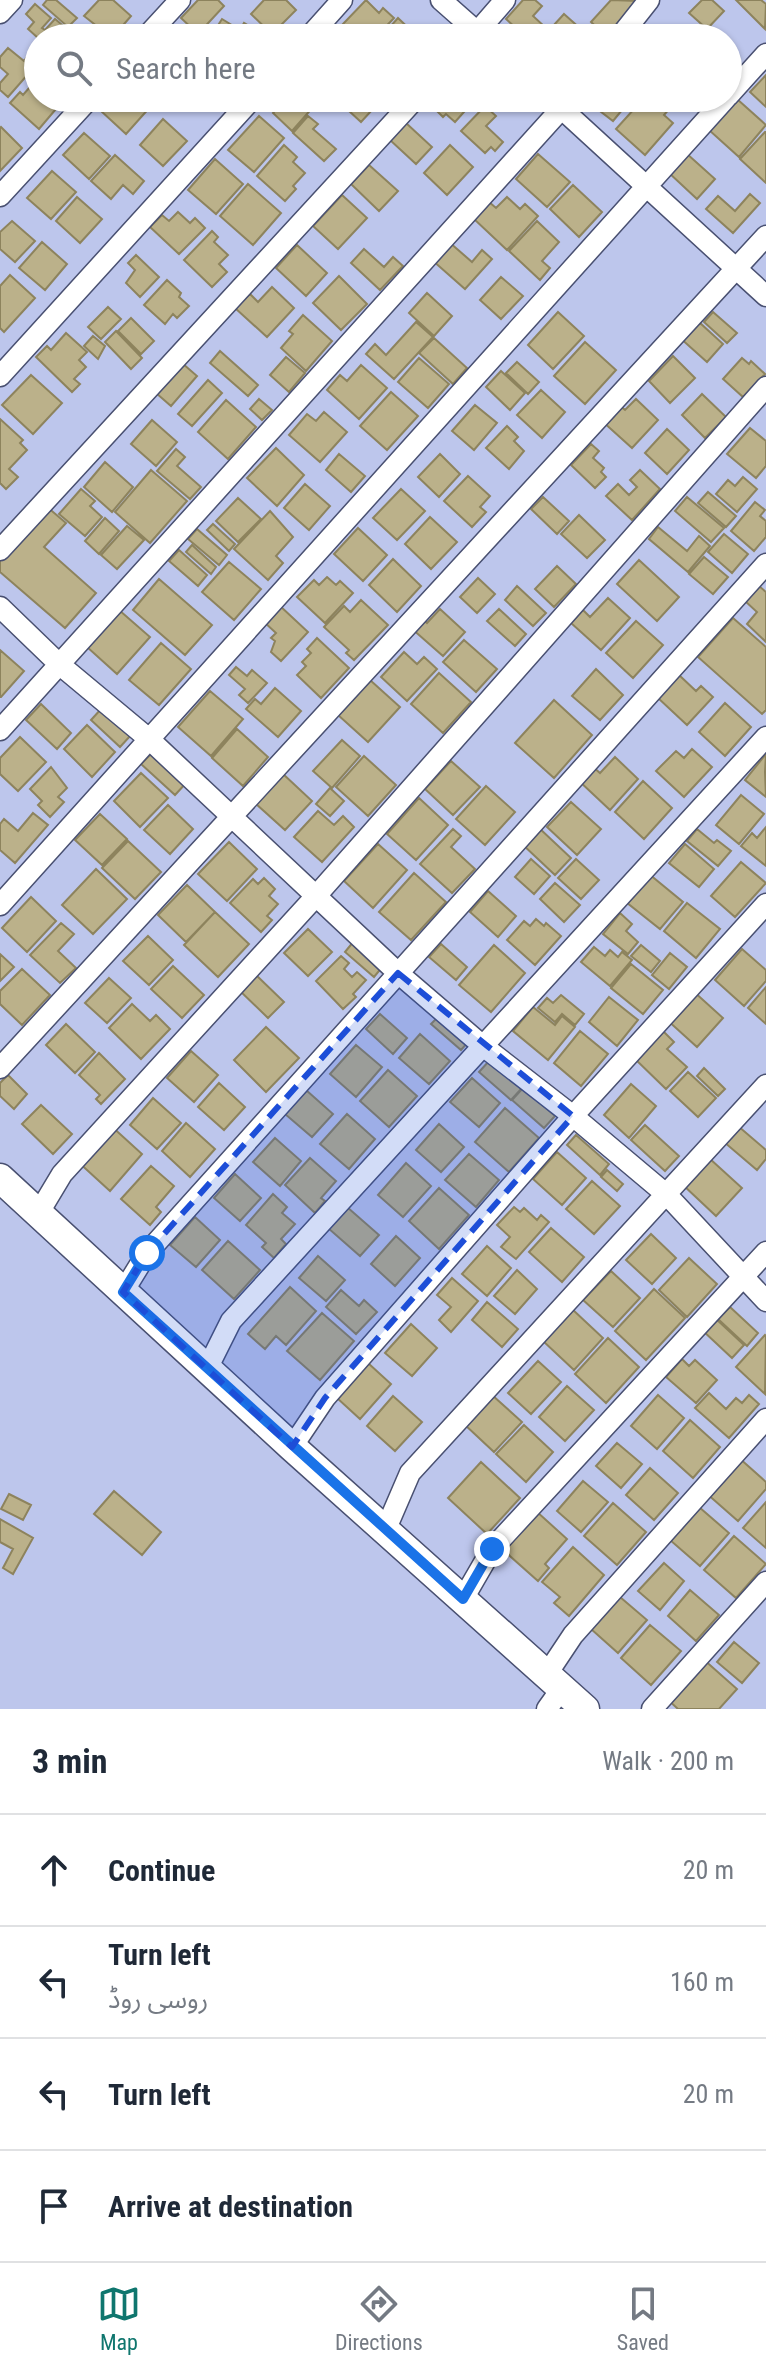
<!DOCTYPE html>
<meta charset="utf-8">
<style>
:root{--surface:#fff;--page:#f2f2f3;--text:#1f2937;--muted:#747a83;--line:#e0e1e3;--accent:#0f766e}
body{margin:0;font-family:"Roboto Condensed","Noto Sans Arabic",sans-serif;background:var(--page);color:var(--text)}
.stop{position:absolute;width:24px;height:24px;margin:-18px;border:6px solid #1a73e8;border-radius:50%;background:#fff}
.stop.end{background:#1a73e8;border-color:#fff;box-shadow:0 2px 8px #0008}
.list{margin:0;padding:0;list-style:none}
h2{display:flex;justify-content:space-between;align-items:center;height:104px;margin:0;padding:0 32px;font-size:34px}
h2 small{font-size:26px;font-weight:400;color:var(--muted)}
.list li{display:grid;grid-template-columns:52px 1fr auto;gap:24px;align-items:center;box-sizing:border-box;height:112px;padding:0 32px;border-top:2px solid var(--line)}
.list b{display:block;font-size:30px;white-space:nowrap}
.list p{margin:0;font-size:26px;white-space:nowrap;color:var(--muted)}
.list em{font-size:26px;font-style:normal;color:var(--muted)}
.icon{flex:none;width:44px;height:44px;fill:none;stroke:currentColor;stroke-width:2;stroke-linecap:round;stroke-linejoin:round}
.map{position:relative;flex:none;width:766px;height:1709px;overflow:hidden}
.search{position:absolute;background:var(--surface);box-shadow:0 2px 6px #0004;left:24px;right:24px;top:24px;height:88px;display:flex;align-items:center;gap:20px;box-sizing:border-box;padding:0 28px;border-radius:44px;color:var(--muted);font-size:30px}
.sheet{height:552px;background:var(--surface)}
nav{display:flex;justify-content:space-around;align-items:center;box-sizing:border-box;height:112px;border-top:2px solid var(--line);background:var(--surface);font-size:22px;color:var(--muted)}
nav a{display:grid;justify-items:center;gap:4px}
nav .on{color:var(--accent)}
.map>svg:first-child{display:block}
.building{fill:#bbb18a;stroke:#8d835d;stroke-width:2}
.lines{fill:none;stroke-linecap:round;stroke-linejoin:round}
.street-casing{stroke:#495071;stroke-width:23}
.secondary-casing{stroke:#495071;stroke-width:31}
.street{stroke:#fff;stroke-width:20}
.secondary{stroke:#fff;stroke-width:28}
.route{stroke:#1a73e8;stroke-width:10}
.marked{fill:#1d4ed8;fill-opacity:0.2;stroke:#1d4ed8;stroke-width:6;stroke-dasharray:16 10;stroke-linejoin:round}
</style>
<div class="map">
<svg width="766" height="1709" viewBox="0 0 766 1709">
<rect width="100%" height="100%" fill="#bdc6ec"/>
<!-- building -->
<path class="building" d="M47,0H56L77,18L68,27L43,5Z
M99,0H113L131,16L112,38L84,16Z
M198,0H218L224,6L198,34L181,18Z
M264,0H286L296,10L282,24L286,28L276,38L251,14Z
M366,0L379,13L383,8L394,18L375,38H358L343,24Z
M523,0H535L542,6L533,16L545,27L536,38H527L506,19Z
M611,0L638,1L606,36L591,22Z
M702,0H712L724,11L707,29L689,13Z
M736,0H761L766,4L765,29Z
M35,4L51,18L42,28L45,30L55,19L67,29L59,38H38L28,29L34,22L26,14Z
M564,14L591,38H542Z
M398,18L419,38H380Z
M222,19L240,30L244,23L266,36L210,38Z
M8,48L24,61L27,57L36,65L8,97L0,90V83L8,74L0,67V57Z
M766,75V107L750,92Z
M35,81L38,83V98H55L61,103L39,129L10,103L20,92L23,95Z
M113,98H142L151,106L126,134L101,111Z
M286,98H305L314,106L292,131L273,113Z
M335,98H383L361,122Z
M432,98H467L472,103L455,122L446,114L443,117L428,102Z
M583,98H632L613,121Z
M644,98H658L670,108L664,115L673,123L645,155L616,129Z
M737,99L766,125L739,157L709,130Z
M485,106L496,116L486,126L503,142L495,151L491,147L485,153L461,131Z
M259,116L284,138L254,172L228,150Z
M308,116L318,124L313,129L336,149L324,161L293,133Z
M163,119L187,141L163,166L140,145Z
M406,123L432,147L416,164L390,140Z
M1,127L22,148L0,171V128Z
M765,132H766V183L740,159Z
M84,133L110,156L89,179L63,155Z
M284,145L297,157L293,162L305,173L293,186L296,189L285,201L257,176Z
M450,145L473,167L447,195L424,173Z
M686,153L715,179L697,199L668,172Z
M538,154L570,182L547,207L516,179Z
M115,155L144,181L133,194L123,185L111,199L91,181Z
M215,159L243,184L216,214L188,190Z
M369,165L398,191L379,211L351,184Z
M52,171L76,192L51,219L27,198Z
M248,184L281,213L253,245L220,216Z
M573,185L602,212L579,237L550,209Z
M750,194L760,203L733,233L706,209L718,196L735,211Z
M342,195L367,218L338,249L313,226Z
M77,197L102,219L80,243L56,221Z
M507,197L520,209L525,204L538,216L507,250L474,219L489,202L496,208Z
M178,212L190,223L195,218L205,228L179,254L150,227L162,215L169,221Z
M12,221L35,241L15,262L0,249V232Z
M537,221L559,242L542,261L550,268L540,280L509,251Z
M212,231L218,237L214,242L228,255L219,264L227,272L212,287L184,260Z
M42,242L67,264L45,290L19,268Z
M449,242L472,262L482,250L492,259L465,289L432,260Z
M297,245L327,273L306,296L276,268Z
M364,249L384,267L393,257L403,266L380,290L351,263Z
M136,255L159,277L140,297L126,283L135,270L128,263Z
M10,275L35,298L4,332L0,328V286Z
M339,276L367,304L341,330L313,303Z
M501,277L523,296L501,319L480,300Z
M167,280L181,293L179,297L189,306L177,318L173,314L165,324L144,305Z
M272,287L294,308L267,337L235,308L250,294L258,302Z
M427,293L452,316L434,336L409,313Z
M108,307L121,319L101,339L88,327Z
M558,312L584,336L553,369L528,345Z
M713,312L737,333L727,343L704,322Z
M303,315L332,341L306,371L281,348L293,334L289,331Z
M131,318L154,341L141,354L118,331Z
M416,322L433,337L394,379L366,354L375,344L386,355Z
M691,323L696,327L700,323L723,344L707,362L679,337Z
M116,331L142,358L131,369L105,342Z
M66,333L87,352L79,360L86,367L74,379L80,384L72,392L36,357L47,346L51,350Z
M93,336L105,346L98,359L84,346Z
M434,338L467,368L453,384L419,353Z
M585,342L616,370L585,404L554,376Z
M220,351L258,385L248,396L210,363Z
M673,356L695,378L670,403L649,381Z
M286,357L305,373L289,392L270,375Z
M419,358L449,384L428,408L398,382Z
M742,358L749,364L751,361L765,374L743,397L723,379Z
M517,362L539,382L528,394L506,373Z
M182,363L197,376L171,406L156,393Z
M361,365L387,388L359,419L327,390L340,375L347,381Z
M501,371L525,393L510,410L486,387Z
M31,375L62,403L33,434L2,405Z
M208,380L222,393L192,426L178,414Z
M541,390L565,412L542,438L517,415Z
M391,392L418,416L387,450L360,426Z
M702,394L726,417L705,438L682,415Z
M259,399L272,410L262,420L250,409Z
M636,399L658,420L632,448L602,421L618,404L625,410Z
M226,400L256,427L228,459L198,432Z
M475,405L497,423L474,450L452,431Z
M324,412L347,432L320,462L289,435L307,414L316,421Z
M0,419L23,440L20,443L27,450L9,469L18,477L6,489L0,483Z
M152,420L177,442L156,466L131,444Z
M507,426L518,437L514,441L524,451L509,469L486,448Z
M750,428L766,441V466L756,478L727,454Z
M667,429L689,450L667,474L645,453Z
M591,444L599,451L593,458L604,468L601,472L606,477L595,488L571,465Z
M276,448L304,475L277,506L247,478Z
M176,449L185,457L177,466L201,487L190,499L157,471Z
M339,454L365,476L351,492L326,470Z
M440,454L460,474L439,497L418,477Z
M105,462L133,487L112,512L84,487Z
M151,470L187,501L150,543L115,512Z
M640,470L660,489L632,520L606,496L618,484L629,495L637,487L630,480Z
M468,476L490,496L480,507L486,512L472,527L444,501Z
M743,477L757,489L737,512L716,494L728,480L735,486Z
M305,484L330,506L309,530L284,508Z
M81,489L95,501L90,506L102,517L85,536L59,514Z
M401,489L425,511L397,540L373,518Z
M708,492L736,516L726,527L698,503Z
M543,497L569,521L557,534L531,509Z
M687,497L724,528L711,542L675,511Z
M238,498L261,519L238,542L216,521Z
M755,502L765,510L760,516L766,521V537L754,551L731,531Z
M46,506L66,523L44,547L96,593L65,628L0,572V558Z
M270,511L293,537L276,556L283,563L268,580L234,549Z
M579,515L605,540L587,558L561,534Z
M430,517L457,542L431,569L405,544Z
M105,518L119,531L99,554L85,541Z
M213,524L235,544L229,551L207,530Z
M127,526L144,540L117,569L101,555Z
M658,527L687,551L699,536L710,546L688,572L649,539Z
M358,528L387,555L363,581L334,554Z
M197,529L227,555L219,565L188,539Z
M724,534L748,554L732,573L708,552Z
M192,545L216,567L211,574L186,552Z
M179,550L207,575L198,586L169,561Z
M704,557L728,577L713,594L689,574Z
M393,559L421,586L397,612L369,585Z
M639,560L679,597L657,621L617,584Z
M229,562L261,589L234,620L202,592Z
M557,566L576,584L554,607L535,589Z
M327,577L336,585L340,581L353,593L325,623L297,597L314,580L319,585Z
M478,578L495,594L477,613L460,597Z
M159,579L212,625L185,655L133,610Z
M517,586L546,613L533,626L505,600Z
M759,586L766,592V642L747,624L757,612L745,601Z
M608,598L630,618L601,650L571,623L583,610L590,617Z
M361,600L388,625L354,660L346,653L349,650L324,627L344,606L350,612Z
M279,605L308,632L281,661L271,652L275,641L271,638L276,633L263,621Z
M440,609L465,632L443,656L411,628L421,617L427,623Z
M499,609L526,634L515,646L487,621Z
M119,610L150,637L117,674L87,647Z
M733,618L766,647V710L762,714L698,657Z
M636,621L663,645L633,678L606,653Z
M317,638L349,668L321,698L297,675L306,666L302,662L311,653L307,649Z
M464,640L497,669L476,692L443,662Z
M161,643L191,669L159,705L129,680Z
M0,650L24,671L1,697H0Z
M404,652L417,664L424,657L437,669L407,701L381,677Z
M236,667L247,676L252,670L267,683L248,703L239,695L245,689L229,675Z
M596,669L623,695L600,720L572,696Z
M439,673L471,702L443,733L411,704Z
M679,675L696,691L701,686L713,697L687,725L658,698Z
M370,680L400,707L368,742L338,715Z
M275,688L301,711L278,737L246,709L255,699L261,704Z
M210,691L243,719L211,756L178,727Z
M554,700L592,735L554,778L515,743Z
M725,703L751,727L725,756L699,732Z
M41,704L71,733L57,749L26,720Z
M102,708L131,735L120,747L91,720Z
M87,725L115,752L92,777L64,749Z
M237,729L268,757L243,786L212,758Z
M20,737L46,762L18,791L0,774V758Z
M342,740L360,756L332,788L313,771Z
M692,749L712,767L684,797L656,771L676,751L684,758Z
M154,751L187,782L175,795L141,764Z
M766,754L765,772L766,797L745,780Z
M364,756L396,785L368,816L336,787Z
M615,757L638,779L610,810L578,780L592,766L600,773Z
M451,761L480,787L453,815L425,789Z
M51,767L67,788L58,797L64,802L50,817L38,805L42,801L30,789Z
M141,773L168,798L140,827L114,801Z
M282,773L312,801L285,830L255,803Z
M643,781L672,808L644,839L615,812Z
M486,786L515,812L485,845L456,819Z
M330,788L344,801L330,816L316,804Z
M741,795L764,814L739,844L716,825Z
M419,798L448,825L416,860L387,834Z
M571,802L601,829L577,855L547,827Z
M168,805L193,829L170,854L144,830Z
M318,811L334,825L343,816L354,827L322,862L294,837Z
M33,813L48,825L15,863L0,850V824L4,819L18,831Z
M100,814L127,839L102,865L75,840Z
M538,827L571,858L555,875L522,844Z
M766,827V866L741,846L752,833L757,838Z
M453,829L461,836L451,847L475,869L452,893L420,864Z
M697,829L714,843L717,840L731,851L718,866L687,841Z
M128,841L161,872L135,899L102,868Z
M229,842L257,869L227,901L198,874Z
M378,844L407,870L373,908L344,881Z
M685,844L714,869L699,887L669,863Z
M531,859L550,876L534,894L515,877Z
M576,859L599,880L581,899L558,878Z
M741,862L766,883L735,917L711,896Z
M96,869L127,899L93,934L62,905Z
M414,873L446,902L411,940L379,912Z
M649,874L683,902L660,929L626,902Z
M264,878L275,889L269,896L278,904L267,916L272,920L261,932L230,903L253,879L258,884Z
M555,883L580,905L564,922L540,899Z
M187,885L215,912L186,942L158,915Z
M488,891L516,916L498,937L470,912Z
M31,897L56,921L27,952L2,928Z
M687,903L720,929L696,958L664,931Z
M215,912L249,944L218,977L184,945Z
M620,913L632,924L626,931L638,942L628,954L603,934Z
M536,919L544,926L546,923L561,936L535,965L507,940L524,921L530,926Z
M61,923L74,934L58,951L76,968L60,983L30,955Z
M308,929L332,952L308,976L284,953Z
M148,936L173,960L149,985L123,961Z
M354,941L383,966L374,977L345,952Z
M441,944L467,967L456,980L429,957Z
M494,945L525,973L491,1012L459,985Z
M641,945L660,961L651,972L631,956Z
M594,947L605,956L610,950L618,957L622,952L632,960L610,986L581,962Z
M742,949L766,970V981L744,1006L715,980Z
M670,953L687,967L669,989L652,975Z
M0,954L14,967L0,981Z
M341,956L349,963L344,969L352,977L357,972L366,980L353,994L356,997L343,1009L316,981Z
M631,964L663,990L643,1014L611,988Z
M173,966L204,995L182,1018L151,989Z
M22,969L50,995L22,1025L0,1004V991Z
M255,974L284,1002L268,1018L239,990Z
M109,978L131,998L107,1023L85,1003Z
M766,987V1024L748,1008Z
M692,990L723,1018L697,1047L666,1019Z
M561,995L584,1014L575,1025L562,1014L555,1022L538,1008L547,998L553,1003Z
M609,997L638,1020L617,1046L589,1022Z
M132,1004L150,1021L156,1015L170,1029L141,1059L109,1028Z
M533,1007L555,1025L562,1016L575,1027L548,1060L513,1031Z
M380,1014L407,1038L393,1054L366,1029Z
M440,1015L469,1041L461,1050L431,1024Z
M66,1024L95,1052L75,1073L46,1045Z
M266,1027L299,1058L266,1092L234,1060Z
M661,1029L674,1042L667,1049L687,1067L666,1089L634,1058Z
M580,1031L608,1054L581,1086L554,1063Z
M420,1034L450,1061L429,1084L399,1058Z
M356,1045L382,1067L356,1097L330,1074Z
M191,1051L218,1075L194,1102L167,1078Z
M99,1053L125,1079L101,1104L96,1099L100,1095L79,1075Z
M490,1060L522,1088L511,1100L479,1072Z
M704,1068L725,1089L718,1096L697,1076Z
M388,1070L417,1096L389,1127L360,1101Z
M688,1072L716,1098L698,1117L670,1091Z
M8,1075L27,1094L14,1109L0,1096V1083Z
M472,1078L500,1103L479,1127L450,1102Z
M219,1083L245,1107L224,1130L198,1107Z
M631,1084L656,1106L629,1138L604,1115Z
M523,1088L555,1116L544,1128L512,1100Z
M306,1090L333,1114L312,1137L285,1114Z
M153,1098L181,1123L157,1149L130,1125Z
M41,1105L72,1134L53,1154L22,1124Z
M505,1108L539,1138L509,1172L475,1142Z
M347,1114L375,1139L349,1169L320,1144Z
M186,1123L215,1149L190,1177L162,1151Z
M109,1124L142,1154L110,1191L76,1160Z
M439,1124L464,1147L441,1172L416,1150Z
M645,1125L679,1156L665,1171L631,1140Z
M738,1126L766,1150V1159L757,1170L724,1142Z
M576,1135L609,1164L600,1175L567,1145Z
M275,1138L301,1161L280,1186L253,1162Z
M557,1152L586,1178L562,1205L533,1179Z
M469,1154L499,1180L476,1207L445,1180Z
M310,1158L336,1181L321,1198L325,1201L315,1213L285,1185Z
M709,1158L742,1188L716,1216L683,1185Z
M406,1163L431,1186L403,1217L378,1195Z
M151,1166L174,1186L156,1207L161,1212L150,1225L121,1199Z
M607,1170L623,1184L617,1191L601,1177Z
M235,1174L261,1198L240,1221L214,1198Z
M592,1181L620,1206L594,1234L566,1209Z
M439,1188L469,1215L439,1249L409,1221Z
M273,1194L287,1207L282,1213L295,1224L281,1239L286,1244L274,1258L262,1247L266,1243L246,1225Z
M347,1207L379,1235L360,1256L328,1228Z
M514,1207L520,1212L524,1208L537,1220L541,1215L549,1222L516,1259L501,1247L510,1237L497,1225Z
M195,1217L220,1240L196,1267L170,1245Z
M551,1228L584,1257L562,1282L529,1252Z
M651,1234L676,1258L652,1284L626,1260Z
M396,1236L420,1258L395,1286L371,1264Z
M228,1241L260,1270L234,1299L202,1270Z
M487,1246L511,1268L487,1296L462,1274Z
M318,1256L345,1280L326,1301L299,1278Z
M689,1258L717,1284L687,1317L659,1290Z
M517,1270L537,1289L515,1314L494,1296Z
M611,1271L640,1298L613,1327L583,1300Z
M452,1278L478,1301L451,1332L439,1320L451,1307L437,1295Z
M290,1287L316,1311L286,1345L276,1336L265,1349L248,1334Z
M654,1289L685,1318L646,1360L615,1331Z
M341,1290L359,1306L364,1300L377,1312L356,1334L326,1307Z
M487,1302L518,1329L502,1347L472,1320Z
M730,1307L758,1333L747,1346L718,1319Z
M572,1309L603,1338L574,1370L543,1341Z
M322,1313L354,1341L320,1380L287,1351Z
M714,1317L744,1345L732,1358L702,1330Z
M411,1324L437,1348L412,1376L385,1353Z
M765,1335L766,1336L765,1394L736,1367Z
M608,1338L639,1367L606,1403L575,1374Z
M682,1359L689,1366L695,1360L717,1380L696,1403L666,1377Z
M538,1361L561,1382L531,1414L508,1393Z
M368,1363L391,1384L360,1419L337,1398Z
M567,1386L594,1410L565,1441L539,1417Z
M709,1393L726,1409L736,1398L742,1403L749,1395L759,1404L729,1438L695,1408Z
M492,1395L522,1422L494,1452L464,1424Z
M658,1395L684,1418L657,1449L631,1426Z
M393,1396L422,1422L395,1451L367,1426Z
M690,1420L720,1447L693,1478L663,1451Z
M524,1425L553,1452L526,1482L496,1454Z
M617,1443L642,1464L621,1488L596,1466Z
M738,1457L766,1482V1489L738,1521L706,1493Z
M481,1462L520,1498L487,1534L448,1498Z
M650,1468L678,1493L654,1520L626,1495Z
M583,1481L608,1502L581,1532L557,1511Z
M114,1491L161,1532L142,1555L94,1514Z
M9,1494L31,1505L23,1520L1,1509Z
M766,1502V1548L743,1528Z
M613,1503L646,1532L617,1565L584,1536Z
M699,1507L729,1533L700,1566L670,1540Z
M536,1511L567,1539L545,1564L549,1568L538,1581L502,1549Z
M0,1519L33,1538L13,1574L3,1568L13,1549L0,1542Z
M734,1536L766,1564L736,1598L704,1570Z
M573,1547L604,1575L569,1616L554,1603L560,1597L542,1582Z
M664,1563L684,1581L660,1610L638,1591Z
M690,1590L719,1615L696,1641L668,1616Z
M620,1597L647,1620L618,1653L591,1629Z
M650,1625L681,1651L651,1685L621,1658Z
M734,1642L759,1663L742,1683L717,1662Z
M702,1658L737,1689L719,1709H678L666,1698Z"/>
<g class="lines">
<defs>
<path id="street" d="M441,0L484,38
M0,13L12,0
M145,38L180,0
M308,38L342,0
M472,38L505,0
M619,38L649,0
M728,96L766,54
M550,98L766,296
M0,196L90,98
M0,376L253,98
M0,550L416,98
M0,607L59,664L149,739L398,973L483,1046L573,1116L667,1195L766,1301
M0,730L571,98
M0,905L726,98
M0,1068L766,236
M38,1214L62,1174L316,896L766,387
M123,1292L147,1253L766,564
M207,1369L231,1321L766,737
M292,1447L325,1398L573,1116L766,904
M385,1531L410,1473L766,1085
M463,1599L492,1549L766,1252
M547,1674L573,1635L766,1419
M547,1709L562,1688
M652,1709L766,1582"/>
<path id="secondary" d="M0,1178L292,1447L585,1709"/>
</defs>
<!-- street casing -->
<use href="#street" class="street-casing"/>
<!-- secondary casing -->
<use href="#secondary" class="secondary-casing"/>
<!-- street -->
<use href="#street" class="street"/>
<!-- secondary -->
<use href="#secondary" class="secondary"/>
</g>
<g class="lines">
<!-- route -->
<path class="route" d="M147,1253L123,1292L463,1599L492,1549"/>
</g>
<!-- marked area -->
<path class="marked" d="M398,973L573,1116L325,1398L292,1447L123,1292L147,1253Z"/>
</svg>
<div class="stop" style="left:147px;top:1253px"></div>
<div class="stop end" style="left:492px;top:1549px"></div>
<div class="search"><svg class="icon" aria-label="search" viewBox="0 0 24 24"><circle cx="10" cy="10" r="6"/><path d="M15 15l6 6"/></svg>Search here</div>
</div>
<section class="sheet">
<h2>3 min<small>Walk · 200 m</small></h2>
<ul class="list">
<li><svg class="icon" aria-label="ahead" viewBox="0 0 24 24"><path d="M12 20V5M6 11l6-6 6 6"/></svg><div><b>Continue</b></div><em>20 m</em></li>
<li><svg class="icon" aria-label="left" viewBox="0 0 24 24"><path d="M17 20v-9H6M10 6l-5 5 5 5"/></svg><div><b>Turn left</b><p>روسی روڈ</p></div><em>160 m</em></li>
<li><svg class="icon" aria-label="left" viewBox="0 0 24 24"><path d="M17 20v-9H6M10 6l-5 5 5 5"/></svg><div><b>Turn left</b></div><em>20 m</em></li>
<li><svg class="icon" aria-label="arrive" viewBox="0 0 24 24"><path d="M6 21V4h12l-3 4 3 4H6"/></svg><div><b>Arrive at destination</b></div></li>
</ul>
</section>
<nav>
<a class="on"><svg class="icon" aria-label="map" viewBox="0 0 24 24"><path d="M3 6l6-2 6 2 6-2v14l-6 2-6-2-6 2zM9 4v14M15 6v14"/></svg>Map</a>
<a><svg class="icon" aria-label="directions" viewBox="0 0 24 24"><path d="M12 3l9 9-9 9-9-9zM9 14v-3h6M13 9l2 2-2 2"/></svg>Directions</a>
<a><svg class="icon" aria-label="saved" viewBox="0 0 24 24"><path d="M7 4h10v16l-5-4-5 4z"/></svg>Saved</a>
</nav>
